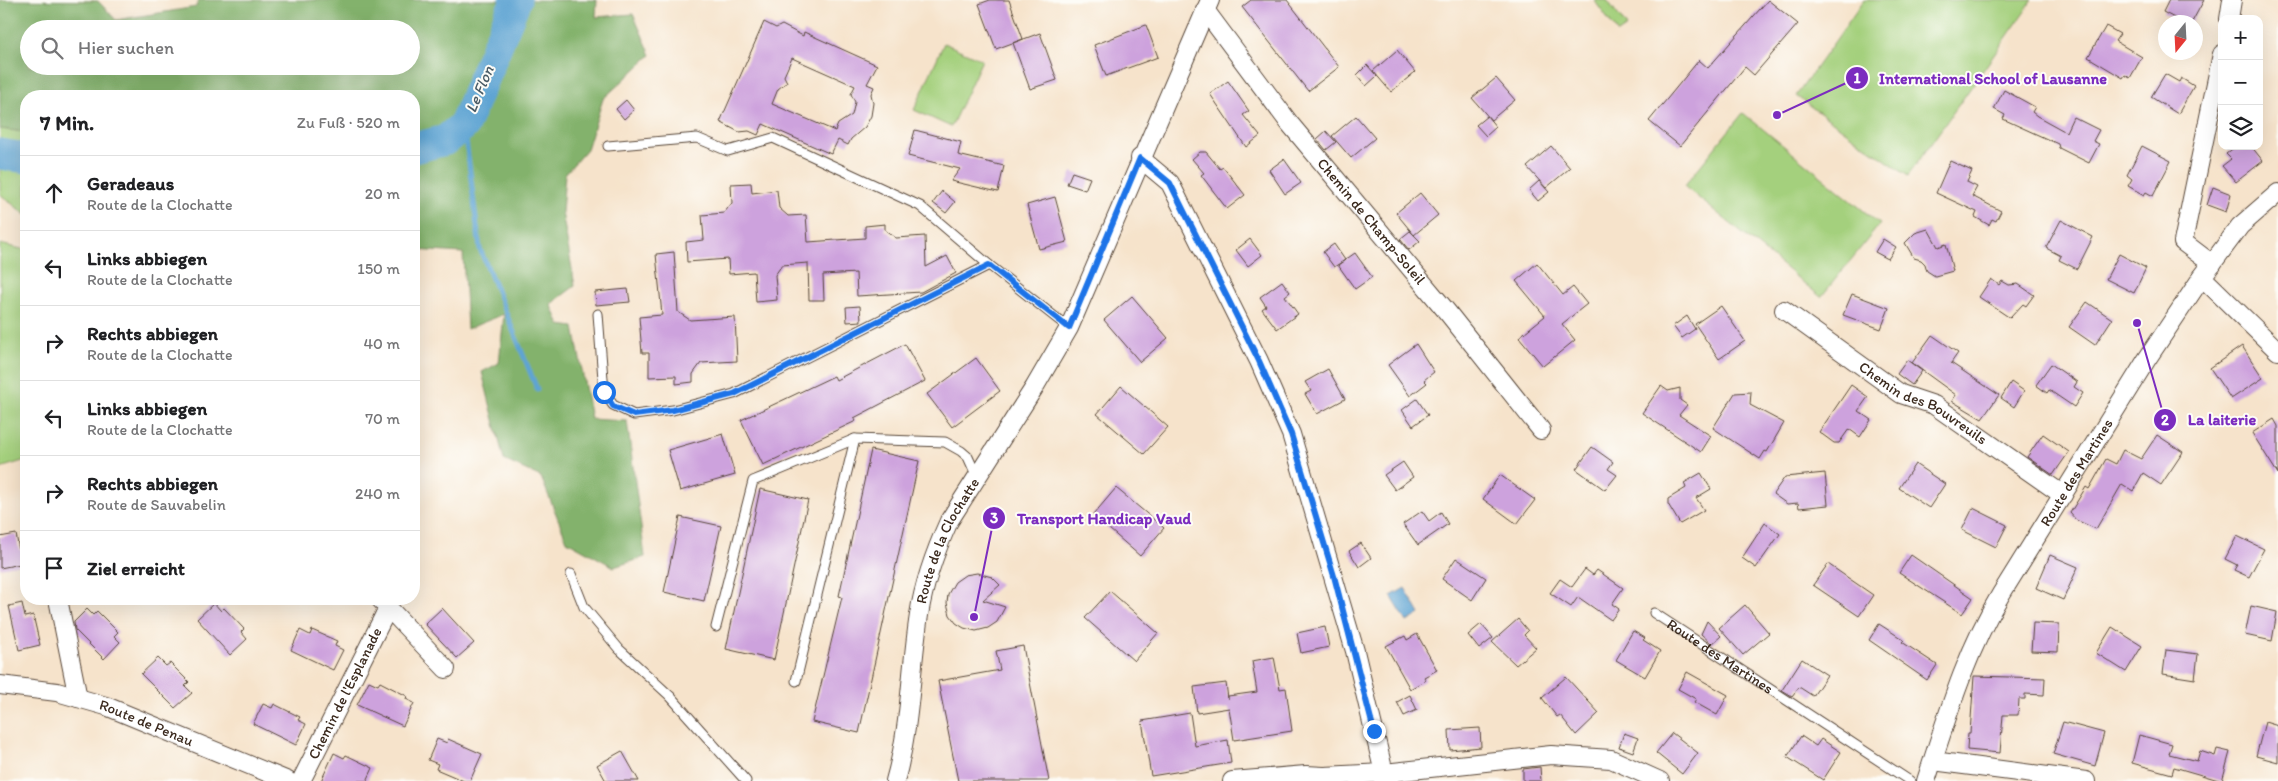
<!DOCTYPE html>
<html lang="de">
<meta charset="utf-8">
<style>
:root{--surface:#fff;--page:#f6f6f6;--text:#202124;--muted:#757577;--line:#e0e0e0}
body{margin:0;font-family:Itim,sans-serif;background:var(--page);color:var(--text)}
.controls{position:absolute;right:15px;top:15px;display:grid;overflow:hidden;border-radius:10px;box-shadow:0 5px 20px #0002}
.controls button{width:45px;height:45px;display:grid;place-items:center;padding:0;border:0;border-bottom:1px solid var(--line);background:var(--surface);color:var(--text);font:25px sans-serif}
.compass{position:absolute;left:2158px;top:15px;width:45px;height:45px;border-radius:50%;background:var(--surface);box-shadow:0 5px 20px #0002;rotate:198deg}
.stop{position:absolute;width:15px;height:15px;margin:-11px;border:4px solid #1a73e8;border-radius:50%;background:#fff}
.stop.end{background:#1a73e8;border-color:#fff;box-shadow:0 1px 5px #0008}
.list{margin:0;padding:0;list-style:none}
h2{display:flex;justify-content:space-between;align-items:center;height:65px;margin:0;padding:0 20px;font-size:21px}
h2 small{font-size:16px;font-weight:400;color:var(--muted)}
.list li{display:grid;grid-template-columns:32px 1fr auto;gap:15px;align-items:center;box-sizing:border-box;height:75px;padding:0 20px;border-top:1px solid var(--line)}
.list b{display:block;font-size:19px;white-space:nowrap}
.list p{margin:0;font-size:16px;white-space:nowrap;color:var(--muted)}
.list em{font-size:16px;font-style:normal;color:var(--muted)}
.icon{flex:none;width:28px;height:28px;fill:none;stroke:currentColor;stroke-width:2;stroke-linecap:round;stroke-linejoin:round}
.map{position:relative;flex:none;width:2278px;height:781px;overflow:hidden}
.search{position:absolute;background:var(--surface);box-shadow:0 5px 20px #0002;left:20px;top:20px;width:400px;height:55px;display:flex;align-items:center;gap:12px;box-sizing:border-box;padding:0 18px;border-radius:28px;color:var(--muted);font-size:19px}
.panel{position:absolute;background:var(--surface);box-shadow:0 5px 20px #0002;left:20px;top:90px;width:400px;height:515px;border-radius:20px}
.map>svg:first-child{display:block}
.green{fill:#a4d07d;stroke:#707d4e}
.forest{fill:#83b26c;stroke:#5f6e45;fill-rule:evenodd}
.water{fill:#5ea4d3;stroke:#4c6778}
.lines{fill:none;stroke-linecap:round;stroke-linejoin:round}
.stream{stroke:#5ea4d3;stroke-width:5}
.river{stroke:#5ea4d3;stroke-width:31}
.building{fill:#cda2dd;fill-rule:evenodd}
.service-casing{stroke:#574638;stroke-width:11}
.minor-casing{stroke:#574638;stroke-width:20}
.service{stroke:#fff;stroke-width:9}
.minor{stroke:#fff;stroke-width:18}
.route{stroke:#1a73e8;stroke-width:6}
.labels{text-anchor:middle;stroke-width:4;stroke-linejoin:round;paint-order:stroke}
.street-label{font-size:15px;fill:#3b2a1e;stroke:#fdfcf7}
.water-label{font-size:16px;font-style:italic;fill:#495b66;stroke:#fdfcf7}
.leader{fill:none;stroke:#7b2cbf;stroke-width:2}
.callout-dot{fill:#7b2cbf;stroke:#fdfcf7;stroke-width:2}
.mark-label{font-size:15px;text-anchor:middle;font-weight:bold;fill:#fff}
.callout-label{font-size:16px;text-anchor:middle;font-weight:bold;fill:#7b2cbf;stroke:#fdfcf7;stroke-width:4;stroke-linejoin:round;paint-order:stroke}
</style>
<div class="map">
<svg width="2278" height="781" viewBox="0 0 2278 781">
<rect width="100%" height="100%" fill="#fdfcf7"/>
<filter id="ink" filterUnits="userSpaceOnUse"><feTurbulence type="fractalNoise" baseFrequency=".02" numOctaves="2"/><feDisplacementMap in="SourceGraphic" scale="10" xChannelSelector="R" yChannelSelector="G"/><feConvolveMatrix kernelMatrix="1 2 1 2 8 2 1 2 1" color-interpolation-filters="sRGB"/></filter>
<filter id="wash" filterUnits="userSpaceOnUse"><feTurbulence type="fractalNoise" baseFrequency=".0096" numOctaves="4" result="noise"/><feDisplacementMap in="SourceGraphic" scale="20" xChannelSelector="R" yChannelSelector="G"/><feGaussianBlur stdDeviation="1.12" result="paint"/><feColorMatrix in="noise" values="0 0 0 0 0 0 0 0 0 0 0 0 0 0 0 0 0 1.4 0 .05"/><feComposite in="paint" operator="in"/></filter>
<g filter="url(#wash)">
<rect width="100%" height="100%" fill="#f6e3cb"/>
<!-- green -->
<path class="green" d="M1594,0H1607L1627,27L1618,33Z
M1864,0H2033L1908,176L1796,96Z
M944,43L982,60L951,127L914,110Z
M1743,113L1880,224L1821,297L1684,186Z
M0,129L26,132V215L0,194Z
M0,244L26,250V460L0,468Z"/>
<!-- forest -->
<path class="forest" d="M0,0L98,1L116,20L196,7L199,0H597L596,17L633,14L651,55L603,99L587,149L565,174L562,212L575,286L551,304L560,325L574,327L591,419L627,421L645,557L614,567L567,541L541,477L504,460L482,372L499,363L504,314L467,329L463,253L414,250V96H26V132L0,129ZM29,29H411V66H29Z"/>
<!-- water -->
<path class="water" d="M1405,588L1420,614L1407,622L1391,596Z"/>
<g class="lines">
<!-- stream -->
<path class="stream" d="M464,125L480,249L537,389"/>
<!-- river -->
<path class="river" d="M414,148L446,140L464,125L516,0
M0,154L26,158"/>
</g>
<g id="blocks">
<!-- building -->
<path class="building" d="M990,0H1009L1023,39L996,49L979,4Z
M1251,0H1287L1339,67L1308,91L1242,7Z
M1768,0L1798,24L1754,75L1745,67L1680,146L1649,121L1699,60L1708,68Z
M2169,0H2204L2192,22H2182L2163,12Z
M764,22L776,28L782,25L803,36L804,32L877,65L867,84L874,87L871,94L873,103L871,116L865,127L851,139L848,145L838,140L831,154L763,124L758,135L749,131L739,132L720,122ZM792,58L855,86L851,94L855,102L852,115L838,124L835,131L772,104L778,89L787,82L784,76Z
M1146,25L1158,57L1106,76L1094,45Z
M2106,26L2120,34L2115,41L2142,57L2130,78L2125,75L2123,78L2088,57Z
M1040,33L1057,80L1030,89L1013,43Z
M1397,50L1415,72L1391,92L1373,71Z
M1367,65L1377,76L1366,86L1357,75Z
M2165,74L2179,82L2181,78L2194,86L2178,114L2151,97Z
M1496,78L1515,100L1491,120L1472,98Z
M1228,81L1249,111L1243,115L1260,136L1246,147L1210,94Z
M2004,90L2035,107L2032,112L2037,116L2066,132L2073,117L2099,130L2093,141L2099,144L2089,163L2059,148L2058,144L2003,119L2005,115L1994,109Z
M626,100L634,110L624,119L616,109Z
M1356,116L1375,138L1351,158L1332,136Z
M1487,116L1496,127L1486,136L1476,125Z
M915,130L961,142L958,155L1004,166L998,192L951,181L960,169L908,156Z
M1326,131L1336,142L1326,150L1317,139Z
M1551,146L1570,168L1546,188L1527,167Z
M2142,146L2171,161L2153,196L2146,192L2144,195L2128,186L2132,179L2127,175Z
M2236,146H2251L2263,161L2236,182L2222,166L2231,159L2226,154Z
M1200,152H1206L1220,169L1223,167L1245,195L1227,209L1201,175L1204,173L1192,159Z
M1284,159L1301,183L1285,194L1269,170Z
M1950,161L1972,171L1967,182L1977,187L1972,196L2001,211L1996,221L1992,219L1989,225L1975,217L1977,212L1936,193Z
M1072,172L1090,178L1085,190L1067,184Z
M1539,181L1549,192L1538,201L1529,190Z
M751,183L752,193L777,190L779,208L788,216L806,215L808,242L865,238V226L885,224V230L896,238L925,236L926,267L947,256L956,273L921,292L857,296L856,273L823,275L824,300H809L808,263L782,265L775,275L777,300L756,302L754,272L729,274L728,259L687,262L686,242L704,240L702,215L724,213L732,203L731,184Z
M2213,187L2231,194L2226,212L2207,205Z
M942,191L955,202L946,213L933,203Z
M1420,193L1438,215L1414,235L1396,213Z
M1055,197L1067,242L1039,249L1027,205Z
M2061,220L2093,237L2077,269L2059,260L2061,256L2046,248Z
M1928,229L1938,247L1946,244L1953,271L1935,276L1927,271L1925,264L1921,260L1914,258L1905,243L1915,233Z
M1410,231L1420,241L1409,250L1400,239Z
M1250,239L1262,255L1248,266L1236,250Z
M1883,239L1896,247L1888,259L1875,252Z
M1334,244L1345,260L1334,267L1323,252Z
M674,252L678,312L690,320L735,317L737,361L701,363L693,374V382L676,384V376L649,377V353H642L639,317L662,315L656,254Z
M1355,253L1372,277L1355,289L1338,265Z
M2119,254L2146,268L2134,293L2106,279Z
M1537,263L1563,295L1573,287L1587,304L1562,324L1575,340L1543,366L1519,337L1545,316L1516,281Z
M1991,279L1999,285L2002,281L2009,285L2018,284L2034,295L2026,306L2023,304L2010,318L1979,297Z
M1282,281L1290,292L1285,296L1298,314L1277,329L1262,309L1266,306L1260,297Z
M628,289L630,302L596,305L595,292Z
M1852,294L1889,308L1881,329L1843,315Z
M1132,296L1168,338L1140,362L1104,320Z
M2087,302L2112,319L2095,345L2069,327Z
M860,306L861,321L847,322L846,307Z
M1721,306L1745,341L1719,359L1695,324Z
M1687,316L1695,329L1682,338L1673,326Z
M1932,335L1958,353L1951,363L1999,395L1982,419L1952,401L1956,395L1912,363Z
M905,344L925,381L854,418L856,421L763,465L741,420L834,376L836,380Z
M1416,344L1434,372L1424,380L1427,383L1410,396L1388,365Z
M2242,346L2263,378L2231,399L2210,368Z
M976,358L1000,391L952,427L927,394Z
M1907,360L1922,371L1912,385L1897,374Z
M2051,364L2077,382L2074,387L2083,393L2074,407L2049,390L2047,393L2036,385Z
M1328,369L1345,399L1317,414L1305,394L1311,391L1305,382Z
M2011,382L2024,391L2014,407L2001,398Z
M1851,385L1868,397L1858,411L1871,420L1860,437L1849,429L1839,443H1834L1819,432Z
M1121,386L1168,427L1144,454L1097,414Z
M1661,386L1668,391L1680,388V400L1687,405L1679,415L1711,436L1701,452L1642,413Z
M1751,392L1750,405L1784,423L1767,452L1765,451L1760,459L1713,428L1735,393Z
M1417,399L1428,415L1413,426L1402,410Z
M2274,419L2278,426V474L2252,433Z
M723,434L735,475L680,491L668,450Z
M2043,434L2069,452L2053,475L2027,457Z
M2157,435L2183,452L2161,485L2143,473L2133,491L2122,484L2096,529L2076,520L2070,513L2086,487L2089,489L2106,459L2116,464L2123,450L2141,459Z
M1592,447L1613,462L1608,469L1617,475L1605,490L1576,469Z
M871,450L919,461L859,733L812,722L842,597L839,596Z
M1403,462L1413,477L1395,490L1384,475Z
M1915,464L1945,484L1929,508L1899,488Z
M1701,473L1711,489L1696,498L1704,510L1680,524L1668,504V499L1686,488L1684,483Z
M1825,473L1828,505L1799,508L1798,503L1787,504L1773,494L1785,477Z
M1500,475L1535,500L1517,524L1483,499Z
M1116,488L1164,528L1140,556L1093,515Z
M760,489L808,500L774,660L726,649Z
M1973,508L2007,525L1996,547L1962,530Z
M1422,511L1429,521L1441,512L1448,524L1418,545L1403,524Z
M680,517L721,526L704,601L664,592Z
M1765,523L1780,534L1756,568L1742,558Z
M16,534L19,550L23,549L26,563L0,568V537Z
M2237,536L2264,549L2249,577L2234,570L2237,565L2225,559Z
M1361,543L1371,558L1359,567L1349,551Z
M1911,555L1973,598L1962,614L1899,573Z
M2050,555L2078,567L2063,600L2036,588Z
M1456,558L1486,578L1472,600L1442,579Z
M1828,564L1873,595L1859,616L1813,585Z
M1585,569L1593,575L1597,570L1623,588L1612,604L1619,609L1611,620L1578,597L1571,607L1550,593L1560,579L1572,587Z
M977,573L992,577L1000,585L983,600L1005,607L997,622L988,628L976,631L964,628L956,623L950,615L947,603L948,594L955,582L965,575Z
M1110,591L1158,633L1134,661L1085,618Z
M22,603L25,617L33,615L40,645L19,650L9,606Z
M214,603L221,611L224,608L244,629L241,632L247,639L230,655L197,619Z
M1745,605L1769,633L1743,655L1719,628Z
M2251,606L2277,612L2272,641L2245,635Z
M442,608L474,643L457,658L425,624Z
M87,609L93,615L97,611L118,632L114,636L120,642L104,659L75,630L74,622Z
M1518,619L1528,631L1524,635L1536,648L1516,665L1492,642Z
M1707,621L1721,636L1712,644L1701,634Z
M2033,623L2059,624L2058,652L2031,651Z
M1481,624L1493,638L1479,649L1468,635Z
M1879,624L1904,640L1902,642L1937,665L1927,680L1869,640Z
M1325,627L1329,647L1301,653L1297,633Z
M2112,627L2142,646L2126,672L2096,653Z
M300,630L310,635L312,630L337,641L335,646L343,650L333,670L291,650Z
M1633,631L1645,638L1643,640L1660,651L1645,677L1616,660Z
M1417,634L1437,670L1424,677L1426,680L1410,689L1386,646L1405,636L1407,640Z
M1023,646L1049,781H958L938,681L1000,670L996,651Z
M2166,650L2198,654L2195,679L2163,674Z
M1274,657L1280,689L1286,688L1292,731L1234,740L1229,708L1197,713L1194,687L1226,683L1228,699V696L1257,692L1252,661Z
M158,658L166,666L170,663L189,682L185,686L192,693L175,708L141,674Z
M1802,659L1827,675L1813,696L1799,687L1792,696L1782,690Z
M1687,672L1728,695L1717,715L1694,702L1696,699L1678,689Z
M1974,676L2045,678L2044,695L2025,694V699H2019L2018,715H2003L2000,753L1967,750L1968,733H1970Z
M1566,677L1599,713L1576,735L1560,715L1557,717L1542,698Z
M369,681L378,685L380,682L407,696L406,699L414,703L403,726L357,705Z
M1410,695L1417,710L1404,716L1397,702Z
M263,704L272,708L274,704L300,717L298,720L306,724L296,745L253,724Z
M1190,713L1195,746L1228,740L1231,763L1151,776L1142,721Z
M2063,722L2104,733L2095,766L2053,754Z
M2265,722L2278,726V762L2256,756Z
M1480,728L1481,747L1450,750L1449,730Z
M1624,733L1638,738L1633,752L1619,747Z
M1672,733L1698,753L1682,774L1656,753Z
M2139,735L2172,744L2169,754L2197,761L2200,751L2215,756L2217,749L2230,752L2222,781L2174,767L2172,774L2132,763Z
M1801,736L1816,746L1821,739L1841,752L1823,780L1787,757Z
M437,739L447,743L448,739L482,754L470,781H464L436,769L438,764L428,760Z
M622,751L639,781H606L597,765Z
M334,753L344,758L346,755L373,768L367,781H321Z
M1540,767L1541,781H1523V769Z"/>
</g>
</g>
<g filter="url(#ink)">
<use href="#blocks" fill-opacity="0" stroke="#574638" stroke-width="1"/>
<g class="lines">
<defs>
<g id="service">
<path d="M608,146L697,138L728,151L773,138L920,206L989,265L1069,328"/>
<path d="M598,314L604,392L613,405L634,415L673,410L734,394L989,265"/>
<path d="M571,574L584,607L619,649L670,696L746,781"/>
<path id="s1" d="M1654,613L1910,781"/>
<path d="M716,627L753,481L855,439"/>
<path d="M796,681L855,439L945,442L961,451L968,457L977,477"/>
</g>
<g id="minor">
<path id="s2" d="M1205,10L1290,124L1448,313L1541,430"/>
<path d="M2229,19L2232,0"/>
<path d="M1140,158L1170,183L1259,361L1291,434L1355,651L1384,773L1389,781"/>
<path d="M2212,264L2183,242L2222,54"/>
<path d="M2202,277L2278,351"/>
<path id="s3" d="M1784,310L1901,394L1934,405L2063,495"/>
<path d="M58,599L78,698"/>
<path d="M381,600L446,669"/>
<path id="s4" d="M0,685L57,692L106,706L288,781"/>
<path d="M1933,761L2086,781"/>
<path id="s5" d="M301,781L388,608"/>
<path id="s6" d="M895,781C911,724 910,673 919,615C924,582 935,552 949,521L1034,388L1069,328L1210,0"/>
<path d="M1232,781L1306,775L1324,776L1384,773L1551,755L1611,759L1660,781"/>
<path id="s7" d="M1926,781C1947,717 1966,652 2001,594L2147,359L2202,277L2240,226L2278,193"/>
</g>
</defs>
<!-- service casing -->
<use href="#service" class="service-casing"/>
<!-- minor casing -->
<use href="#minor" class="minor-casing"/>
<!-- service -->
<use href="#service" class="service"/>
<!-- minor -->
<use href="#minor" class="minor"/>
</g>
</g>
<g class="lines" filter="url(#ink)">
<!-- route -->
<path class="route" d="M604,392L613,406L634,415L673,410L734,394L989,265L1069,328L1140,158L1170,183L1259,361L1291,434L1334,576L1374,731"/>
</g>
<g class="labels">
<!-- street labels -->
<g class="street-label">
<text dy="5" stroke="none"><textPath href="#s2" startOffset="269">Chemin de Champ-Soleil</textPath></text>
<text dy="5" stroke="none"><textPath href="#s3" startOffset="168">Chemin des Bouvreuils</textPath></text>
<text dy="5" stroke="none"><textPath href="#s7" startOffset="345">Route des Martines</textPath></text>
<text dy="5" stroke="none"><textPath href="#s6" startOffset="248">Route de la Clochatte</textPath></text>
<text dy="5" stroke="none"><textPath href="#s1" startOffset="79">Route des Martines</textPath></text>
<text dy="5" stroke="none"><textPath href="#s5" startOffset="98">Chemin de l'Esplanade</textPath></text>
<text dy="5" stroke="none"><textPath href="#s4" startOffset="152">Route de Penau</textPath></text>
</g>
<!-- water labels -->
<g class="water-label">
<text transform="translate(479 89) rotate(-67)" y="6">Le Flon</text>
</g>
</g>
<!-- callouts -->
<path class="leader" d="M1777 115L1857 78M2137 323L2165 420M974 617L994 518"/>
<g class="callout-dot">
<circle cx="1777" cy="115" r="5"/>
<circle cx="2137" cy="323" r="5"/>
<circle cx="974" cy="617" r="5"/>
<circle cx="1857" cy="78" r="12"/>
<circle cx="2165" cy="420" r="12"/>
<circle cx="994" cy="518" r="12"/>
</g>
<g class="mark-label">
<text x="1857" y="83">1</text>
<text x="2165" y="425">2</text>
<text x="994" y="523">3</text>
</g>
<g class="callout-label">
<text x="1993" y="84">International School of Lausanne</text>
<text x="2222" y="425">La laiterie</text>
<text x="1104" y="524">Transport Handicap Vaud</text>
</g>
</svg>
<div class="controls">
<button>+</button>
<button>−</button>
<button><svg class="icon" aria-label="layers" viewBox="0 0 24 24"><path d="M12 4l9 5-9 5-9-5zM3 14l9 5 9-5"/></svg></button>
</div>
<svg class="compass" viewBox="-18 -18 36 36"><path d="M0-13l5 13h-10z" fill="#e53935"/><path d="M0 13l5-13h-10z" fill="#757577"/></svg>
<div class="stop" style="left:604px;top:392px"></div>
<div class="stop end" style="left:1374px;top:731px"></div>
<div class="search"><svg class="icon" aria-label="search" viewBox="0 0 24 24"><circle cx="10" cy="10" r="6"/><path d="M15 15l6 6"/></svg>Hier suchen</div>
<section class="panel">
<h2>7 Min.<small>Zu Fuß · 520 m</small></h2>
<ul class="list">
<li><svg class="icon" aria-label="ahead" viewBox="0 0 24 24"><path d="M12 20V5M6 11l6-6 6 6"/></svg><div><b>Geradeaus</b><p>Route de la Clochatte</p></div><em>20 m</em></li>
<li><svg class="icon" aria-label="left" viewBox="0 0 24 24"><path d="M17 20v-9H6M10 6l-5 5 5 5"/></svg><div><b>Links abbiegen</b><p>Route de la Clochatte</p></div><em>150 m</em></li>
<li><svg class="icon" aria-label="right" viewBox="0 0 24 24"><path d="M7 20v-9h11M14 6l5 5-5 5"/></svg><div><b>Rechts abbiegen</b><p>Route de la Clochatte</p></div><em>40 m</em></li>
<li><svg class="icon" aria-label="left" viewBox="0 0 24 24"><path d="M17 20v-9H6M10 6l-5 5 5 5"/></svg><div><b>Links abbiegen</b><p>Route de la Clochatte</p></div><em>70 m</em></li>
<li><svg class="icon" aria-label="right" viewBox="0 0 24 24"><path d="M7 20v-9h11M14 6l5 5-5 5"/></svg><div><b>Rechts abbiegen</b><p>Route de Sauvabelin</p></div><em>240 m</em></li>
<li><svg class="icon" aria-label="arrive" viewBox="0 0 24 24"><path d="M6 21V4h12l-3 4 3 4H6"/></svg><div><b>Ziel erreicht</b></div></li>
</ul>
</section>
</div>
